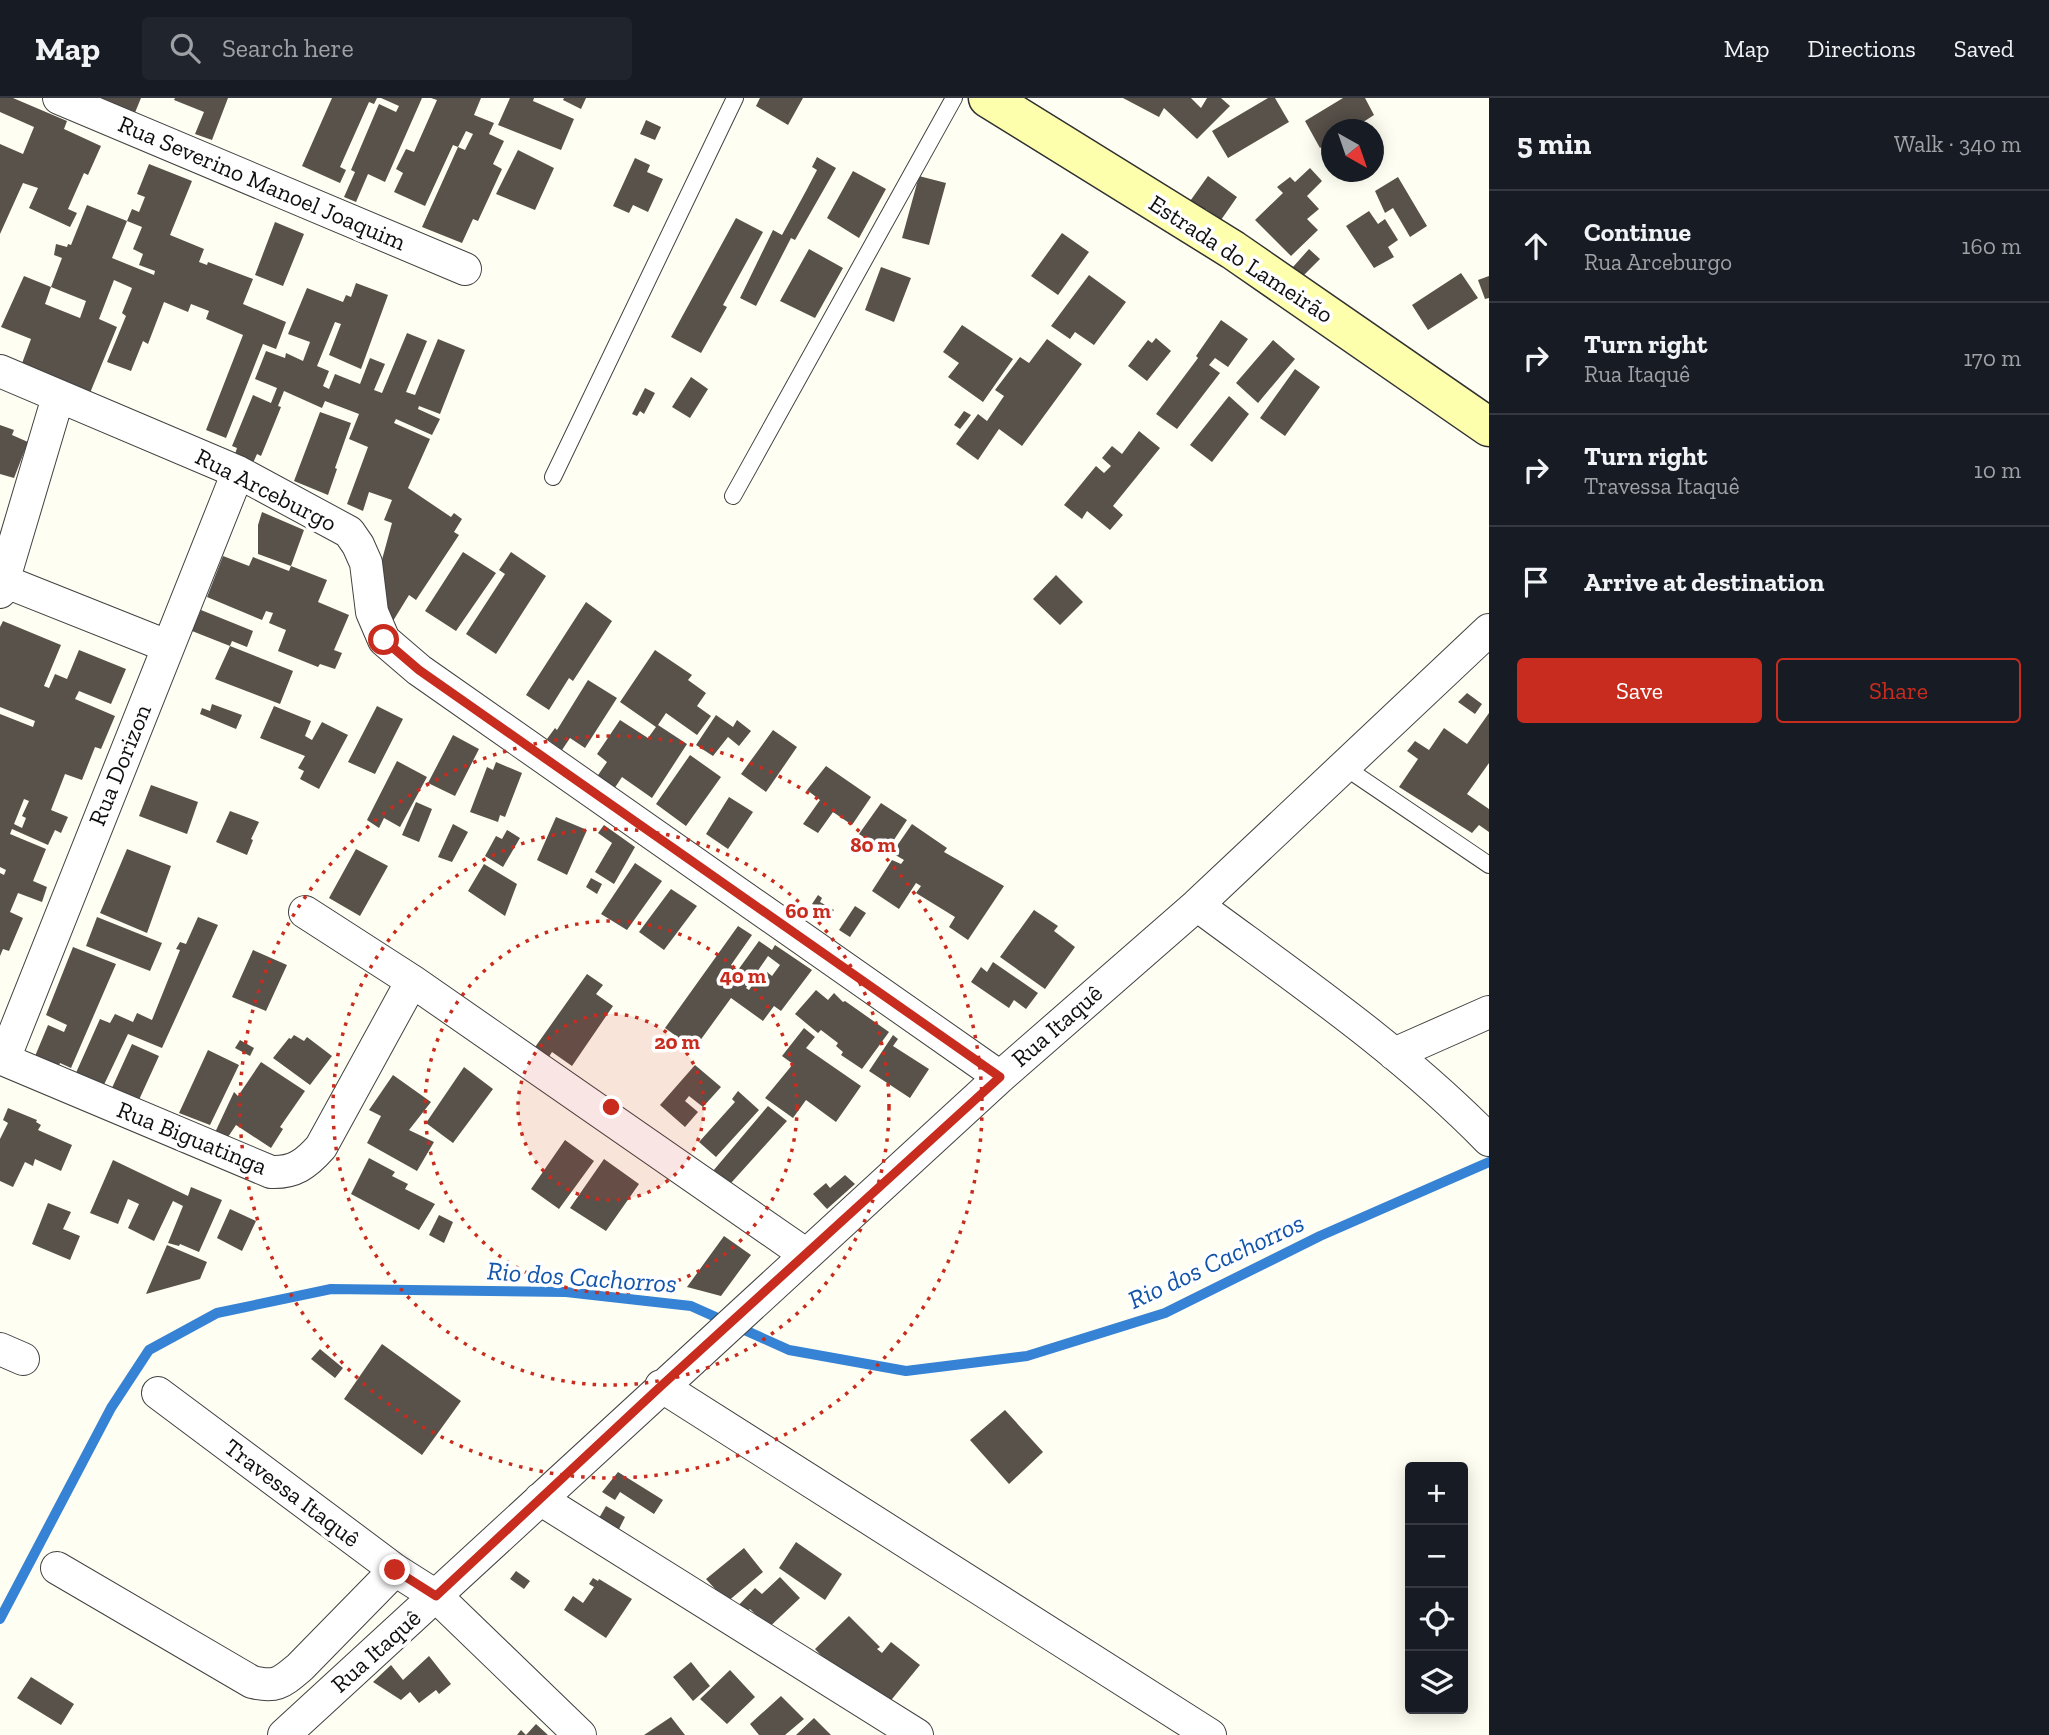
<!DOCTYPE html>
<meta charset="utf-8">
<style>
:root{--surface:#171b24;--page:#20242c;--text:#f1f3f6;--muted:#9ea1a6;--line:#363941;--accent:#c82c1f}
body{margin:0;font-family:"Zilla Slab",serif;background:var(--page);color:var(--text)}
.controls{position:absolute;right:21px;bottom:21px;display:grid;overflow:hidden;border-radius:7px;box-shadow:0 4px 18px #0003}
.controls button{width:63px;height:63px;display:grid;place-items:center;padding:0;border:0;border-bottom:2px solid var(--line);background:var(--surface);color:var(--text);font:35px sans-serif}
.compass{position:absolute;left:1321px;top:21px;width:63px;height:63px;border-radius:50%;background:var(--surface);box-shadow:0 4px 18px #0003;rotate:140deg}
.stop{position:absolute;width:21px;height:21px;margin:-16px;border:5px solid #c82c1f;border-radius:50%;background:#fff}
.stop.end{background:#c82c1f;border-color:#fff;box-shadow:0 2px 7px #0008}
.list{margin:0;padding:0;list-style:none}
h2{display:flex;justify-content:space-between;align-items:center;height:91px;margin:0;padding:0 28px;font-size:30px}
h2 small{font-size:23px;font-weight:400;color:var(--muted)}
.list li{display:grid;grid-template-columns:46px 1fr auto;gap:21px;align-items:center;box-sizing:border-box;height:112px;padding:0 28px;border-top:2px solid var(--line)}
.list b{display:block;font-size:26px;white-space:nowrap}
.list p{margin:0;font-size:23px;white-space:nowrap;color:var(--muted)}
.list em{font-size:23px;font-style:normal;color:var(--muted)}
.actions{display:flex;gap:14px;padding:21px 28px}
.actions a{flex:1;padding:16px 0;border:2px solid var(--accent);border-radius:7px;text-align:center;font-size:24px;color:var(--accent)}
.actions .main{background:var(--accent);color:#fff}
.icon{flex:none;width:38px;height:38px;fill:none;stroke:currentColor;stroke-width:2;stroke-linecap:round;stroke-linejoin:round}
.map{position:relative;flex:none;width:1489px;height:1637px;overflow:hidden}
header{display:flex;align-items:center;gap:42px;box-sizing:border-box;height:98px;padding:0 35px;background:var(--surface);border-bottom:2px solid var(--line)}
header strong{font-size:33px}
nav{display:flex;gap:38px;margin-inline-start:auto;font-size:24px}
.search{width:490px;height:63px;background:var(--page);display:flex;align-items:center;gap:18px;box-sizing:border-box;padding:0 24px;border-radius:7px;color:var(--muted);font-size:26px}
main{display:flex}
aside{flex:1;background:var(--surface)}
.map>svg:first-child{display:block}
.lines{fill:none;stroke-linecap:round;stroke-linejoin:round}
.stream{stroke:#3682d4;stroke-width:10}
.building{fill:#59524b;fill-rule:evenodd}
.lane-casing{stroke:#424242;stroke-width:18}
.street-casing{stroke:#424242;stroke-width:34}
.secondary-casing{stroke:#313131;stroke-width:41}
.lane{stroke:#fff;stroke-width:16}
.street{stroke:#fff;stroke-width:32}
.secondary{stroke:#feffad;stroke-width:38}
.route{stroke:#c82c1f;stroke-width:9}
.ring{fill:none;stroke:#c82c1f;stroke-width:3.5;stroke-dasharray:3.5 7}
.labels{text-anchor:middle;stroke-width:7;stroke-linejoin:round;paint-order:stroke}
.street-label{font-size:24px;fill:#0f0f0f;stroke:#fff}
.water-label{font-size:26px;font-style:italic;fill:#1154a9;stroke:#fff}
.centre{fill:#c82c1f;stroke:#fff;stroke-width:3.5}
.ring-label{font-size:21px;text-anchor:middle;font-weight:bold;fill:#c82c1f;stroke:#fff;stroke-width:7;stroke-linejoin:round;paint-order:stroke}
</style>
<header>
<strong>Map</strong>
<div class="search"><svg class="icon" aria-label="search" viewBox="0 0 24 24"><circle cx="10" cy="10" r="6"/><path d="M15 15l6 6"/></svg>Search here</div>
<nav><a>Map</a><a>Directions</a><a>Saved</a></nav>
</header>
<main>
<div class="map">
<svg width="1489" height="1637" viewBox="0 0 1489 1637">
<rect width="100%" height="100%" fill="#fffef2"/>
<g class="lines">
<!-- stream -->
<path class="stream" d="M0,1521L111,1310L149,1252L217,1215L331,1191L566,1194L691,1208L789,1252L906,1273L1027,1258L1165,1215L1320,1138L1489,1064"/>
</g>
<!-- building -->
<path class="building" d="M0,0H13L67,23L64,31L101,48L88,77L84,75L68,111L77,115L70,129L29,110L38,90L23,85L0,136V46L23,56L34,29L0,14Z
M94,0H141L134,17Z
M175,0H228L212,42L195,36L204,14L174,2Z
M332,0H377L374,6L369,4L340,69L346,72L340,85L302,68Z
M381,0H422L385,84L368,76L356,104L344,99L355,74L351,72L379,6L396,14L399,8Z
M431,0H481L474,17L494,25L489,36L504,43L493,66L502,71L478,123L473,121L462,145L422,129L458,49L465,52L473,36L466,33L458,49L453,47L425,108L394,94L403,75L396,71L406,51L414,54L437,2Z
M510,0H534L533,3L574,21L561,52L498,27Z
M564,0H586L581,11L563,2Z
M760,0H803L788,27L756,8Z
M1123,0H1191L1201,10L1207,0H1221L1230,8L1197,41L1164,10L1159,19Z
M1268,0H1275L1289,24L1228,60L1212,33Z
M1343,0H1365L1374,17L1351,32H1331V43L1320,50L1305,23Z
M646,22L661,29L655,42L640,36Z
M518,52L554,70L535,112L496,96Z
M817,59L836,70L795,142L791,140L756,208L740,200L773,132L782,137L806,93L817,72L812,69Z
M635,60L650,67L647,74L663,81L648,114L633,107L629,115L613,108Z
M149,66L192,83L170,137L204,151L199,164L207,167L208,164L253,181L243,206L286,224L276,251L263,246L226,340L206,332L243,237L206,221L209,213L191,206L188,214L164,204L148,246L143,243L131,273L107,264L126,218L122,215L132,190L114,182L99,221L117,229L90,295L21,268L31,241L1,229L24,178L51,189L62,160L54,157L56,146L67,149L68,146L71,147L87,107L127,123L112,160L154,177L155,173L139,167L143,156L133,151L142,129L127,123L132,111L139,114L145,99L137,96ZM51,189L86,203L80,220L45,206Z
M1310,70L1322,83L1307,98L1319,111L1307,121L1318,132L1291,158L1255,122L1283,95L1277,89L1290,79L1295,84Z
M853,73L886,91L859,140L827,120Z
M919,78L946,85L929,147L902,140Z
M1208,78L1237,99L1221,122L1206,111L1203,116L1188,106Z
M1398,79L1427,128L1410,139L1393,110L1385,115L1375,93Z
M1369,113L1378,126L1385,121L1398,142L1388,149L1394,159L1374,170L1346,128Z
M736,120L763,134L723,207L727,209L701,255L671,239Z
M275,124L304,136L283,188L255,177Z
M1062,135L1089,154L1058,197L1031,178Z
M809,151L843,170L815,220L780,203Z
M1309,151L1320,161L1303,178L1277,170L1283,163L1293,169Z
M881,169L911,180L894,224L865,212Z
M1461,175L1478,200L1428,232L1412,207Z
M1089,177L1126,204L1094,247L1075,234L1070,241L1051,228Z
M1489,178V200L1485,201L1478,182Z
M356,185L388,197L361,271L329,257L341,226L335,224L317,268L329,273L323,288L329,291L335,276L360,286L370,260L385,266L374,292L382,295L407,235L427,243L406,294L415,297L438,241L465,252L440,316L419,308L418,311L440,321L432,337L396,321L394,325L430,341L408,390L451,419L454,415L462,421L454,434L459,437L416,502L409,497L393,523L381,493L380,469L392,425L384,422L392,402L369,394L363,413L347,406L368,349L349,341L359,316L325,303L322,310L284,293L278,308L281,309L261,358L257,356L253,365L235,356L237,350L232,348L253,297L271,305L277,290L255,281L266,253L285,260L286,255L303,263L310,244L288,236L307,190L343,204L346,197L351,199Z
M1221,222L1248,241L1228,269L1215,260L1209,267L1220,275L1177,331L1156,316L1198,260L1196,258Z
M962,227L1013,261L983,304L948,279L959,265L943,254Z
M1156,240L1171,253L1147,283L1128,268L1148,242L1152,245Z
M1047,241L1082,266L1022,348L999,331L978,362L956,346L978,316L987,323L1004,298L995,292L1020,259L1029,265Z
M1273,242L1295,261L1258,305L1236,285Z
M1295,271L1320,289L1285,338L1260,320Z
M691,279L708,291L690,320L672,309Z
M645,290L655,295L644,316L640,313L637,318L632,316Z
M1229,298L1249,316L1212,364L1190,347Z
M964,313L971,317L960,331L954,327Z
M320,314L351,325L335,370L337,371L328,397L294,383Z
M0,327L14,332L12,337L28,344L14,380L0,376Z
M1139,333L1160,350L1113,408L1123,417L1110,432L1087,413L1082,421L1064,407L1096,368L1104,375L1111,368L1102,360L1112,348L1122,356Z
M262,414L304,432L291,468L258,456V427Z
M463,454L496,475L456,533L425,513Z
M511,454L546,478L496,556L466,536L505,476L499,472Z
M223,458L249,468L253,459L289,473L291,468L327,482L318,504L349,517L334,552L342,555L335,571L320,566L318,569L278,553L286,532L269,525L273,515L266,513L262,522L207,499Z
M1056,477L1083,504L1060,527L1033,501Z
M586,504L612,523L573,583L569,580L549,612L526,597Z
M201,512L253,533L247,549L232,543L230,548L192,533Z
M3,523L61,547L44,588L49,590L55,576L67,581L79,552L126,571L111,606L79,593L75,601L115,618L101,651L95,649L82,682L65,676L51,712L68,719L61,735L55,732L48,747L12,731L10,736L46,751L33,783L47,789L42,804L18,795L10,814L23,820L9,853L3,851L0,858V775L4,777L6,772L0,769V616L33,629L35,623L0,609V529ZM24,701L29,703L22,718L26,720L22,730L14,726Z
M230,548L293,573L280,606L215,581Z
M655,552L692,577L688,582L706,595L697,608L711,618L697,637L666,615L658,627L687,646L652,700L622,679L612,694L594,683L607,664L597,656L620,622L648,640L656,629L620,604Z
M588,582L617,600L585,650L570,640L562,652L547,641L555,630L557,632Z
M1467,595L1482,606L1475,616L1458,604Z
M212,606L242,617L236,631L200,616L202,610L210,613Z
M274,608L311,623L305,638L312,642L322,624L348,637L319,691L300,681L304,673L298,670L305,658L260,640Z
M377,608L403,621L375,676L348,664Z
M1489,615V665L1467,696L1489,711V734L1479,727L1472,735L1399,689L1418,661L1407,653L1415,643L1429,652L1444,630L1467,646Z
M716,617L733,629L737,622L751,633L739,648L728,639L713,658L696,647Z
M773,632L797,649L766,694L741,676Z
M453,637L479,651L455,698L428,685Z
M690,657L721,679L686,728L656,706Z
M397,663L427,679L400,729L384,720L379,730L367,722Z
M496,664L522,675L505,719L500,717L498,724L470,714L487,669L493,672Z
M826,668L871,699L852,727L833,714L818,735L803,726L820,702L807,692Z
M151,687L198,704L187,736L139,718Z
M729,699L753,714L728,751L706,736Z
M416,704L432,711L419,744L402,737Z
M881,705L907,722L886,754L859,736Z
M230,713L259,724L251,741L253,742L247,757L216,744Z
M556,719L587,732L567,777L537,762Z
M453,726L468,734L452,764L438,759Z
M912,726L947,750L944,754L1004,788L968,842L949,829L955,819L916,795L921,788L916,785L899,811L872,793L892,762L901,766L904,762L892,755Z
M604,727L635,749L614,786L595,774L612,745L598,735Z
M507,732L520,740L503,769L485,758L496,738L502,741Z
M127,751L171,768L147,835L100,815Z
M356,751L388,768L360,818L329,800Z
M635,765L662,783L627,832L601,816Z
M484,766L517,786L505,818L468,793Z
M591,780L602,786L597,796L586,789Z
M671,791L697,808L664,852L639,834Z
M818,797L822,800L820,804L834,812L830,817L812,806Z
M855,808L866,815L850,839L839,832Z
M1034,812L1058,828L1054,833L1075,849L1045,891L1000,859Z
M97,819L162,845L150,873L86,848Z
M198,819L218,827L162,950L128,936L101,993L75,977L100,921L110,925L115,916L133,924L137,915L152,922L180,852L176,851L180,844L186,846Z
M738,828L752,837L731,867L738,872L759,843L772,852L775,847L812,872L781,913L774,908L763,923L731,900L694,951L665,930ZM768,858L780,867L772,878L767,874L761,883L757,880L749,892L746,890Z
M73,849L116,866L71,970L60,965L57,973L33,963L48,927L64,934L67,927L46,917Z
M253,852L287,867L266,913L232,899Z
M993,864L1038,895L1026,911L1014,902L1009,910L971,884L981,869L987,874Z
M587,876L603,887L596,896L613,908L572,968L552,954L547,962L533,952Z
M816,892L828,902L834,895L843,904L845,903L889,934L862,971L841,957L843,954L836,948L838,945L821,932L818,935L795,916Z
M804,930L815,939L806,950L861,988L836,1024L806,1002L793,1020L765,1000L793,966L782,958Z
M294,937L304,943L307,939L332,958L310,987L273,960L289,940L291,941Z
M893,937L898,941L893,948L929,971L910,1000L869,973Z
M240,942L254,950L250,958L235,950Z
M132,946L159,958L138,1004L111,992Z
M208,952L239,967L210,1027L179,1015Z
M261,964L305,993L280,1029L283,1031L271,1050L236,1027L222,1048L211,1043L234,994L238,998Z
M695,967L721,989L703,1009L689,998L685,1003L698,1014L685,1029L660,1007Z
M464,969L493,991L453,1045L426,1025Z
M393,977L431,1004L409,1032L434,1044L417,1073L367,1045L381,1018L369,1012Z
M738,993L759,1012L716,1059L699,1044L735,1004L732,1001Z
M768,1008L787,1023L731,1085L713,1073Z
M8,1010L37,1022L36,1024L41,1027L38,1032L72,1047L61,1073L35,1061L33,1068L25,1064L13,1089L0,1083V1041L8,1025L3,1022Z
M565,1042L594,1063L559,1111L531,1091Z
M369,1060L395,1074L392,1078L408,1086L405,1091L435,1106L419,1132L351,1096Z
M604,1061L639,1086L606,1133L570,1110Z
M113,1062L188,1098L191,1089L222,1102L199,1154L180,1146L179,1148L168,1145L183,1108L173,1103L154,1143L128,1130L139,1106L128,1101L118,1126L90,1115Z
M845,1077L855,1086L827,1111L813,1096L826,1085L830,1090Z
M48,1105L71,1114L63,1131L80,1138L70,1162L32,1146Z
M230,1111L256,1123L242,1153L217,1140Z
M439,1117L453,1124L444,1145L429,1137Z
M724,1138L751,1157L721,1198L687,1189Z
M167,1147L207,1164L200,1181L146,1196Z
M382,1246L461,1303L422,1357L344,1301Z
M320,1251L343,1270L335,1280L311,1261Z
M1005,1312L1043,1354L1009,1386L970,1342Z
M618,1374L663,1402L654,1416L620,1394L615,1402L602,1394Z
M606,1408L625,1419L615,1439L595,1427Z
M796,1444L842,1476L825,1502L779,1470Z
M744,1450L763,1474L727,1504L706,1481Z
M516,1473L530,1483L524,1491L510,1481Z
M780,1479L800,1500L762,1536L758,1519L750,1511L739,1520L733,1513L755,1490L762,1496Z
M593,1480L598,1483L599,1481L632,1501L606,1540L564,1512L573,1498L583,1505L594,1489L589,1486Z
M849,1518L880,1549L877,1551L882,1555L891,1544L920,1567L883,1612L844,1582L815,1551Z
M429,1558L451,1586L439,1596L436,1592L419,1605L410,1594L401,1602L373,1584L391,1567L403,1582Z
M691,1564L710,1588L693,1603L673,1579Z
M730,1572L755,1599L727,1626L700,1601Z
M31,1579L74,1606L61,1627L17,1600Z
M781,1598L804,1621L785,1637H759L750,1626Z
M671,1619L685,1637H644Z
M814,1620L831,1637H796Z
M536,1626L548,1637H517L521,1632L526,1637Z"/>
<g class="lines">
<defs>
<path id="lane" d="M553,379L735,0
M733,398L954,0
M1343,668L1489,767"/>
<path id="street" d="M59,0L465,171
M0,273L238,374L349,434L358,447L366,465L372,514L384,542L419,572L1000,979
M4,483L167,548
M0,494L58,299
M1197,807C1297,881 1401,952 1489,1042
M305,814L412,883L805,1156
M1394,956L1489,914
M0,960L271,1074C294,1075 306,1066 321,1049L412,883
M4,961L238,374
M0,1251L23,1261
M661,1288L1210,1637
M158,1295L395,1472L436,1498L580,1637
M540,1401L917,1637
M57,1470L252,1584C277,1590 282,1584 300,1569L395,1472
M284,1637L1000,979L1197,807L1489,532"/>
<path id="secondary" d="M988,0L1233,152L1489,329"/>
</defs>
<!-- lane casing -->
<use href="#lane" class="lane-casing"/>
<!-- street casing -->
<use href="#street" class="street-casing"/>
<!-- secondary casing -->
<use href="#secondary" class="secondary-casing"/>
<!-- lane -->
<use href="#lane" class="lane"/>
<!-- street -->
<use href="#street" class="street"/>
<!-- secondary -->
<use href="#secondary" class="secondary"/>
</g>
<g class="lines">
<!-- route -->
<path class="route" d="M384,542L419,572L1000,979L661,1288L436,1498L395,1472"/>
</g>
<!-- distance rings -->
<circle cx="611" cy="1009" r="93" fill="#c82c1f" fill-opacity=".12"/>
<g class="ring">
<circle cx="611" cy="1009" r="93"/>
<circle cx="611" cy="1009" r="186"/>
<circle cx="611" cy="1009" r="278"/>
<circle cx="611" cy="1009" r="371"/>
</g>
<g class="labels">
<!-- street labels -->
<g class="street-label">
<text transform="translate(262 85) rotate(23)" y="8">Rua Severino Manoel Joaquim</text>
<text transform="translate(1241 161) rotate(33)" y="8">Estrada do Lameirão</text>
<text transform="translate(266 392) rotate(27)" y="8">Rua Arceburgo</text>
<text transform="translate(120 667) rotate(-68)" y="8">Rua Dorizon</text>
<text transform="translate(1057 928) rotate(-41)" y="8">Rua Itaquê</text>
<text transform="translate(192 1040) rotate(22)" y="8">Rua Biguatinga</text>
<text transform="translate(292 1395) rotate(37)" y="8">Travessa Itaquê</text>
<text transform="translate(376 1553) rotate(-42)" y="8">Rua Itaquê</text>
</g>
<!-- water labels -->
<g class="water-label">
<text transform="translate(1216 1163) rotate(-25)" y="9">Rio dos Cachorros</text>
<text transform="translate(582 1179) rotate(4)" y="9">Rio dos Cachorros</text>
</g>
</g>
<circle cx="611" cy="1009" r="10" class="centre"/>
<g class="ring-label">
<text x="873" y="754">80 m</text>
<text x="808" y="820">60 m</text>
<text x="743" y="885">40 m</text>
<text x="677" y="951">20 m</text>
</g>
</svg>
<div class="controls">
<button>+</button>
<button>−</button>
<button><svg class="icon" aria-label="locate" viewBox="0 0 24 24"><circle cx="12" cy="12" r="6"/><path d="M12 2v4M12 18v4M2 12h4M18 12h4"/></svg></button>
<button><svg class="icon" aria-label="layers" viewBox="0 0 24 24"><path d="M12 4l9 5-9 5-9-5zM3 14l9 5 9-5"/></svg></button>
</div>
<svg class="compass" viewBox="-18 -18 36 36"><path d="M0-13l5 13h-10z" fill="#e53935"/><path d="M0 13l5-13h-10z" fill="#9ea1a6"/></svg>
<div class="stop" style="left:384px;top:542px"></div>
<div class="stop end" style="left:395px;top:1472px"></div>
</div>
<aside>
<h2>5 min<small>Walk · 340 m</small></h2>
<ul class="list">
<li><svg class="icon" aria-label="ahead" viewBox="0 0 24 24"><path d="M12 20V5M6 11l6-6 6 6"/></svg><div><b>Continue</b><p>Rua Arceburgo</p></div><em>160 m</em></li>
<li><svg class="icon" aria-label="right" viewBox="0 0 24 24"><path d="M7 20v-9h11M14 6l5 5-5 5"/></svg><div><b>Turn right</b><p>Rua Itaquê</p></div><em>170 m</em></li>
<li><svg class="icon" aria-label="right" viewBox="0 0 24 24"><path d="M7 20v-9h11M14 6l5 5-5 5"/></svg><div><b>Turn right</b><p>Travessa Itaquê</p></div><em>10 m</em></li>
<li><svg class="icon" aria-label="arrive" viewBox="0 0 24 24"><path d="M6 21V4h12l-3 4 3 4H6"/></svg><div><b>Arrive at destination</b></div></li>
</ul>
<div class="actions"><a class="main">Save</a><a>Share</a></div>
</aside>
</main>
